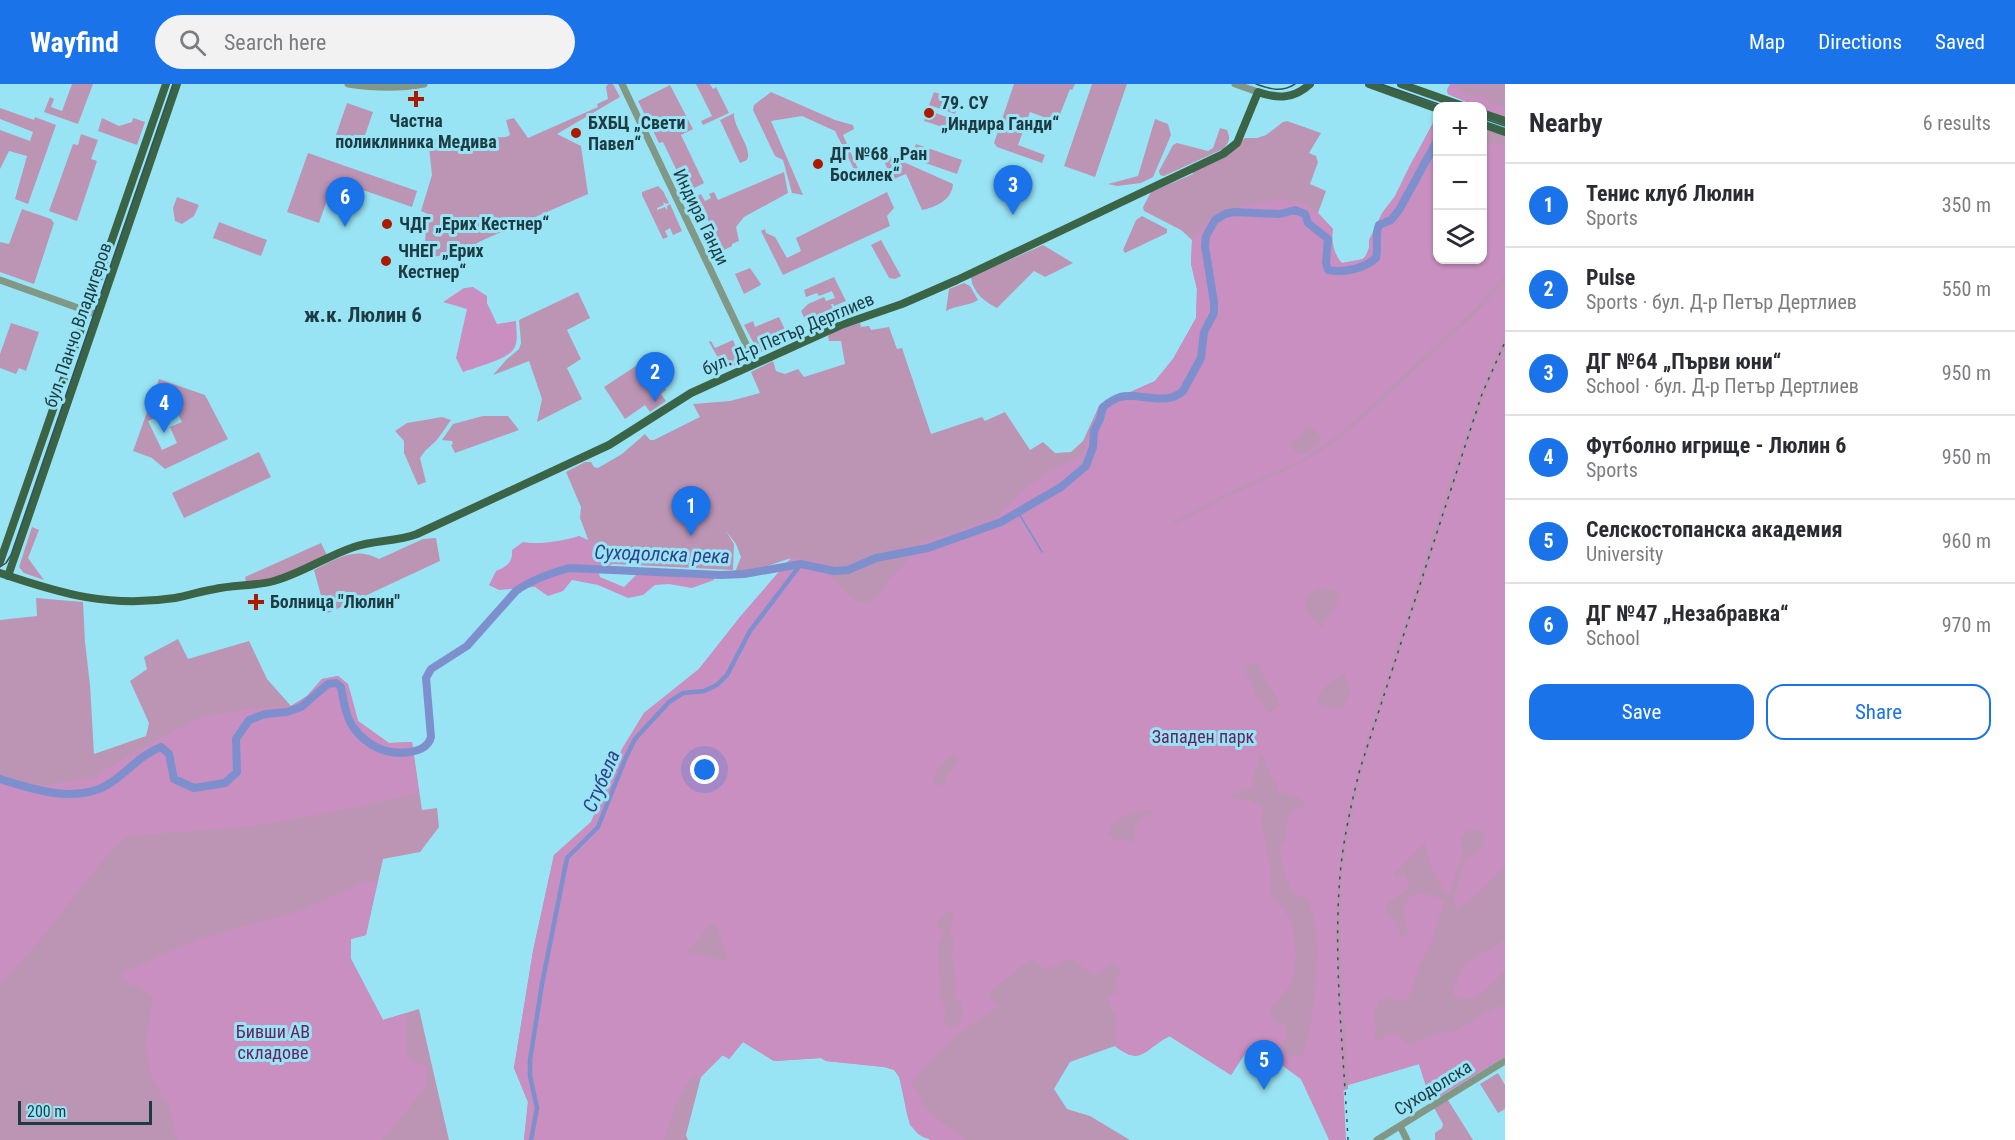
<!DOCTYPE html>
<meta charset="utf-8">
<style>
:root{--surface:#fff;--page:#f2f2f3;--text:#2b2b33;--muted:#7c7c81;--line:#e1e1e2;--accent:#1a73e8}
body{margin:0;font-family:"Roboto Condensed",sans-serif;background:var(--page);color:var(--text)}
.controls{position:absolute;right:18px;top:18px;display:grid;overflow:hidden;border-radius:12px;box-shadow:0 2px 4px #0004}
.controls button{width:54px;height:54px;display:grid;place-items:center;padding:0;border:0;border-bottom:2px solid var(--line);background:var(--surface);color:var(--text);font:30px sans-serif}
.scale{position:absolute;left:18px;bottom:15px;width:134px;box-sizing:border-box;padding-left:6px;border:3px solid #1c3b42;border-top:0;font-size:16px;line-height:21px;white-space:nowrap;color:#1c3b42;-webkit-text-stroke:4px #99e4f4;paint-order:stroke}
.you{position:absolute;left:705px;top:686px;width:21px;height:21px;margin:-15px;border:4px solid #fff;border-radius:50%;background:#1a73e8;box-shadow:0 0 0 9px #1a73e833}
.badge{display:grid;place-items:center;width:39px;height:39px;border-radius:50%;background:var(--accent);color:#fff;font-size:20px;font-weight:700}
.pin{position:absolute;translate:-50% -50px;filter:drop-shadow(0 2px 3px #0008)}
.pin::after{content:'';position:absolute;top:32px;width:21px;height:18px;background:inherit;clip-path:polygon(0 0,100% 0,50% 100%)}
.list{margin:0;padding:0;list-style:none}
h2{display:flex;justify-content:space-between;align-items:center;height:78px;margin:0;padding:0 24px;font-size:26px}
h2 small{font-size:20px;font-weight:400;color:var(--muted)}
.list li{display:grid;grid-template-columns:39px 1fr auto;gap:18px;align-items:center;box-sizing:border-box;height:84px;padding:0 24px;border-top:2px solid var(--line)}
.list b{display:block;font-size:22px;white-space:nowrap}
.list p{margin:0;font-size:20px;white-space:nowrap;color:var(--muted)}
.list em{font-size:20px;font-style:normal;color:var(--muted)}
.actions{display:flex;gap:12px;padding:18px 24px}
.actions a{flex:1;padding:14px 0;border:2px solid var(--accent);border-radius:18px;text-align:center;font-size:21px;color:var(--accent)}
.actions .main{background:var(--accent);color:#fff}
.icon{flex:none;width:33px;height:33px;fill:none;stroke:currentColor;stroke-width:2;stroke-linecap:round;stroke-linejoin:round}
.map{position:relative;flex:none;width:1505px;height:1056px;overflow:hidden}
header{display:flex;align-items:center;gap:36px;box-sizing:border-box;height:84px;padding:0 30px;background:var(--accent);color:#fff}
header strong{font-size:28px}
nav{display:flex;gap:33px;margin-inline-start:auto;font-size:21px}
.search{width:420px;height:54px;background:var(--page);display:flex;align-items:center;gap:15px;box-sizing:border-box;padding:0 21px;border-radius:33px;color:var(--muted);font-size:22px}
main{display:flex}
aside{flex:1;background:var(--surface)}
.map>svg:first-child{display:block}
.green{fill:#bc95b5;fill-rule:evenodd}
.forest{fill:#c98fc0;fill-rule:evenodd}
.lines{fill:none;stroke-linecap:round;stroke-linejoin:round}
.stream{stroke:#7e8fce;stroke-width:1.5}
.canal{stroke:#7e8fce;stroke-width:4.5}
.river{stroke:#7e8fce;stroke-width:8}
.minor{stroke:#829887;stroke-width:7}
.major{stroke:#3b6447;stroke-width:8}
.tram{stroke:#2e535b;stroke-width:1.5}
.rail{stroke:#2e535b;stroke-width:1.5;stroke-dasharray:3 6;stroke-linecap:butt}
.poi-dot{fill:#a91a00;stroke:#99e4f4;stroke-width:2}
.labels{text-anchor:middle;stroke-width:6;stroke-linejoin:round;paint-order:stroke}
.poi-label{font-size:18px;font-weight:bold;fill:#1c3b42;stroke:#99e4f4;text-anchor:start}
.street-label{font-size:18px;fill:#1c3b42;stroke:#99e4f4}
.park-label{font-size:18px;fill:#67225f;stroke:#99e4f4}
.water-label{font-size:20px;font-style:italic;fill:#323f8b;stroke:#99e4f4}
.quarter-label{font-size:21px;font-weight:bold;fill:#1c3b42;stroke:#99e4f4}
</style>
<header>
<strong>Wayfind</strong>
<div class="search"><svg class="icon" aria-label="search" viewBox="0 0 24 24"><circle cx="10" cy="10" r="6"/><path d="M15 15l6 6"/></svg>Search here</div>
<nav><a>Map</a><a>Directions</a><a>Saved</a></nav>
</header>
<main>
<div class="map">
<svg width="1505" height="1056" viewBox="0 0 1505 1056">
<rect width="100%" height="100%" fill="#99e4f4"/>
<!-- green -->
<path class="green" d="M72,0H93L78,40L44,28L50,13L54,15L51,23L62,27Z
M608,0H613L620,13L557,50L581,62L588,110L483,156L463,167L423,175L428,130L421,127L432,91L428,55L506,53L510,51L506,36L514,34L528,54L598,23L597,20L608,15L606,3Z
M696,0H710L713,5L716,3L729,29L703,41L701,37L712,32Z
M1014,0H1075L1072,6L1070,5L1057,38L1030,28L1018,61L1045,71L1042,79L997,63L994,59Z
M1092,0H1127L1095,93L1064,82Z
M1450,0H1505V34C1486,24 1468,19 1448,10L1447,6Z
M670,1L693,45L681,51L704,99L687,108L663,58L659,59L638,17Z
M771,8L835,36L853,41L854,45L843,51L859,87L856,89L835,47L802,32L771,37L803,111L792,109L783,76L775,72L753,26L754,21Z
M934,8L960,17L955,30L929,21Z
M347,19L373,28L362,60L336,51Z
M0,24L34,36L35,33L56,41L28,120L15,115L27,72L9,67L0,85V46L30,57L33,48L0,35Z
M927,26L961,38L958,48L924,37Z
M734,29C733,44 753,64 747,76L740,79L720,36Z
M1437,31L1438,176H1482L1483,45L1505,51V972L1431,1018L1419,980L1348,1001V1005L1311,1016L1301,995L1252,959L1231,991L1169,952C1144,965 1142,983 1115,962L1070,978L1054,1005L1067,1025L1090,1032L1130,1056H931L917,1047L910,1041L899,993L894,986L884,983L826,977L821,974L774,977L743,958L729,975L722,971L701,993L686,1051L688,1056H524L528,1018L514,984L533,867L554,771L591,738L622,665L644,629L699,585L740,533L791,474C772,480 755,488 735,488L741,473L736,460L726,447L734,460L733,486L613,480L609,465L589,458L580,434L581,423L566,388L585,378H591L594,383L598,384L622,370L645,350L650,356H654L700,333L693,320L730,317L760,309L751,288L773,277L776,287L785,290L798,285L804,293C818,289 831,284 845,280L841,257H829L828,252L833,247L860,239L861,243L869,242L871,246L889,243L897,265L902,264L931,350L982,333L985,337L1005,328L1030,366L1043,358L1055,369L1071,368L1083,357L1099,322L1155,297L1173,275L1196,234L1197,205L1191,180L1192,156L1181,146L1144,127L1143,123L1151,108L1193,90L1192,87L1245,54H1257L1266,51L1283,38L1287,37L1321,49L1309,69L1316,72L1318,78L1310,100L1326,107L1318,129L1333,145C1331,157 1334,171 1342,179C1349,178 1359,178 1364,174C1369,169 1371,153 1375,144C1382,131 1391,121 1397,109C1410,83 1423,57 1437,31Z
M102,34L119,42L132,38L133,34L145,38L137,61L98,47Z
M1155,35L1168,40L1171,51L1153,93L1141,99L1117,102L1108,100L1138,92Z
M1220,44L1227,46C1231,55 1229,58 1223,65L1164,92L1160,91L1159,87L1173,61L1177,59L1208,67L1213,64Z
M81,50L98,56L91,75L97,77L77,137L49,127L73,60L78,61Z
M916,60L962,76L957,90L911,74Z
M879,67L953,100C952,116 936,123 922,126L906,90L894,95L890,88H889Z
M308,69L417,107L412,123L334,96L319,139L287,128Z
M784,88L788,109L744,133L736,143L739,157L732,160V162L720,168L721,170L715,173L710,162L718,157L712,139L710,140L707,134V130L703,122L696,125L691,115L701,110L705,117L711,114L709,110L714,108L718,116Z
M658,102L663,107L669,119L666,120L663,118L664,121L657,124V126L665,123L667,126V122L670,120L682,147L673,151L670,144L665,147L668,153L663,155L642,111V108Z
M887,108L894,124L887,132L890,142L783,191L761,147L765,145L766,149L775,153L787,174L801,167L796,154Z
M177,113L199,121L194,132L182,140L175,137L173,124Z
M22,125L51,135L54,139L34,200L0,188V158L9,160Z
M1142,132L1167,145V149L1125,169L1123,166L1136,136Z
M219,138L267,156L261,172L213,154Z
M881,156L901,192L895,195L889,194L871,161Z
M1043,161L1073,179L1045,193L1034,187L997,224C984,217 973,209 971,193Z
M750,184L761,200L759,202L744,210L735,190Z
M834,193L846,217L834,222L833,220H831L837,237L810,246L801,227L808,220L824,213L826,217L835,214L832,207L819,212L817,209L806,213L804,206Z
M964,199L970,202L978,216C969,222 957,221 946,227L949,205Z
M578,208L590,234L567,246L581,275L567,284L582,315L537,338L542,315L529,277L493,291L507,275L519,265L521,259L519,236Z
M779,233L790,256L759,269L744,241L753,237L755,243Z
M11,239L39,248L26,287L19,284L16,290L0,284V270Z
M733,256L741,276L738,280L727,285L723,279H721L709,258L711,257L715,264Z
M645,276L652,286L658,283L666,306L661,310L666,317L650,328L645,321L625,335L604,303Z
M159,295L205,311L228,355L165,385L152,374L133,367ZM175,324L182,338L170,343L177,359L162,366L148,337Z
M483,332H508L519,346L455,369L451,361L453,360L452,357L442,356L453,340Z
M442,333L451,336L437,356L425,367L420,374L426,398L418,401L404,369V357L395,347L407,339Z
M259,368L271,393L184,434L172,409Z
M32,443L39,446L28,474L44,496L24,489L19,483Z
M436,454L440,477L326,530L314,486C337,475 354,462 379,475L423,455Z
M321,459L327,471L275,495L246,499L245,493Z
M36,514L83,518L85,558L90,601L94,670L146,652L149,639L130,597L147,585L144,573L178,555L188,575L249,557L267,595L291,622L307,612L322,595L338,592L348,600L358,637L389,659L412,658L422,726L437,724L439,743L420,768L383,775L366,851L351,855V875L383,936L419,925L449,1056H0V536L37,532Z
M1498,989L1505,1001V1025L1498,1029L1480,1000Z
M1446,1013L1473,1056H1435V1049L1442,1044L1443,1040L1433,1022Z"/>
<!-- forest -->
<path class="forest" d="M1450,0H1454C1461,9 1469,14 1480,11L1492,20L1505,23V34L1483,25L1482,22H1476L1448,10L1447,6Z
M1436,35L1438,36V176H1482L1483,57L1495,61L1497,58L1505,61L1504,192L1477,223L1339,351L1299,377L1230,408L1172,438L1174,441L1231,411L1299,380L1330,362L1357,340L1420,281L1477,228L1505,197V253L1491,283L1465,352L1365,662L1347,733L1340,778L1336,849L1346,1056H1329L1301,995L1252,959L1231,991L1170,952C1144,965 1142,983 1115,962L1117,934L1106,913L1119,908L1114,897L1122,886L1113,878L1094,891L1070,874L1047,886L1031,875L988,909L997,924L954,952L911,998L928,1028L966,1056C956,1056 944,1056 933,1056C895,1050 911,998 894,986C891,984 887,984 884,983L826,977L821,974L774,977L743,958L729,975L723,971L701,993L692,991L677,1016L664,1056H524L528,1018L514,984L533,867L554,771L591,738L622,665L644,629L699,585L740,533L792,473L821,478L825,488L855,517L867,519L879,512L890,494L902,483L921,459L998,432L1027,403L1048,388L1082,372L1099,322L1155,297L1173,275L1196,234L1197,205L1191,180L1192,156L1211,133L1230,125L1279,115L1303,119L1318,129L1333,145C1330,157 1333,171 1342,179L1363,175L1369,168V156L1382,129L1395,112L1410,81ZM1308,341L1317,348L1321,355L1310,367L1298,371L1291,362L1292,358L1303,349L1304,341ZM1319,504L1329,505L1340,509C1340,524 1324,532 1323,544C1313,538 1305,527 1304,515L1309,509ZM1258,578C1262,585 1263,592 1267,598C1272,606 1277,612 1280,621L1270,629C1259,623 1250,595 1243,583ZM1345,590L1351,609L1341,627L1316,620C1319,605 1331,596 1345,590ZM954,670L960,674L952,688L948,689L944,702L935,700L932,697C936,688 944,673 954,670ZM1259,671L1263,673L1280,708L1299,714L1305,718L1304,724L1292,726L1287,738L1285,759L1279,764L1285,793L1296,812L1308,814C1311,824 1315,835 1316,846C1319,881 1314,938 1303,971L1291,972L1281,964L1287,952L1285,942L1273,937L1269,926L1292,899L1296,876L1292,838L1270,808V783L1262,741L1261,730L1264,724L1249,716L1232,714V710L1252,703L1254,686L1258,685ZM1147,726L1153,729V732L1144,731L1135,742V757L1132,758L1126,756L1113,755L1108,750L1113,738L1134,728ZM950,827L953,829L954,833L950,846L955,860L952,872L956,896L955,916L961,919L963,931L958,943L947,944L944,937L946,924L940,913L938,860L944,849L936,840L938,835ZM710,838L717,841L724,866L728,871L726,877L687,868L708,843Z
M473,203L487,212V219L497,240L516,237C516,246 519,258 513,266C505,276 476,283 463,288L456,274L467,225L443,218L464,204Z
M1505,263V397L1503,398L1505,405V780L1482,806L1457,825L1454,813L1465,777C1479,769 1485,763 1485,747L1468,746L1460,753L1463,769L1448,813L1430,781L1425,758L1394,790L1396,794L1405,791L1409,805L1386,819C1386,828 1388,833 1396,838L1401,853L1408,850C1407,841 1402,830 1405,821C1411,803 1433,811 1444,818L1430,861L1418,884L1413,902L1408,914L1400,919L1389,912L1381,915L1373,931L1376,943L1374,957L1383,955L1385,951L1396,950L1409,961L1437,950L1455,947L1492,925L1505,921V973L1431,1018L1419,980L1348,1001C1346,932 1336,862 1342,792C1353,693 1392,590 1424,495C1449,417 1471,337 1505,263Z
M579,452L609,465L613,480L598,487L600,493L624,503L637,490L714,493V496L692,504L669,500L655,501L643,511L628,514L598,501L572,496L563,507L548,512L535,503L499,506L489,501L496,487C507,483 513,478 512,466L523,458C539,461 562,457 579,452Z
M338,592L348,600L358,637L389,659L412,658L419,708L358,723L254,742L127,752L110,767L38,858L0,900V697L45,701L91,694L171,648L203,633L254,624L291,622L307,612L322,595Z
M364,798H377L366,851L351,855V875L383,936L406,929L407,973L426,982V1002L382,1056H177L170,1025L151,992L146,959L153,913L140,903L131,901L120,890L201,854L300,827Z
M1505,856V887L1482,909L1469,915L1453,911L1454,903L1464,880Z"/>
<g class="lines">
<!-- stream -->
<path class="stream" d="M1018,428L1042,468"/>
<!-- canal -->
<path class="canal" d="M531,1056L537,1024L530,992V976L542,900L567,774L598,743L626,673L635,655L669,618L683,609L704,607L717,601L727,591L750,547L801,480"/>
<!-- river -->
<path class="river" d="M0,695C34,706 79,721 112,698C129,686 142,670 161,663L169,670L174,695L194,704L225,699L237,688L236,655L249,636L265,630L287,628L301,623L328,600L336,599L341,603C343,616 346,633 353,643C359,651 369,660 378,664C393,671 426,672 431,653L426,594L431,585L467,562L516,507C531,496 551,489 569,484L721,491L744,490L801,480L834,487L848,486L876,474L928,464L1001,438L1061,403L1086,382L1093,363L1094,347L1100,335L1103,323C1108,319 1114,315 1120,313C1140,308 1166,323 1183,307L1201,274L1204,248L1214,229V218L1205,162L1206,152L1215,136L1225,130L1234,128L1280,130L1295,126L1305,130L1308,139L1328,155L1326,179L1328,186C1343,189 1364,185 1376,174C1379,162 1374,152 1379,141L1391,136L1399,126L1438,55"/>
<!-- minor -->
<path class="minor" d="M348,0C374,4 398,5 424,0
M622,0L755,279
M1235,0L1258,8
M0,196L98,231
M1400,1042L1407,1056
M1377,1056L1505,977"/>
<!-- major -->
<path class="major" d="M1369,0L1438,25
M1401,0L1463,22
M1482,29L1505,37
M1482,40L1505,48
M0,478L166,0
M0,489C62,510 109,524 175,514C188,512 201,507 215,505C234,501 255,502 274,497C302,489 327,472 354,463C374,456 396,458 417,450L609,361L691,309L841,241L902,220L957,196L1223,70L1237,59L1258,8C1277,15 1294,15 1310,0
M8,492L177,0"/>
<!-- tram -->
<path class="tram" d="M1256,0C1270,5 1281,9 1295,0
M1381,0L1444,22
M1482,34L1505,42
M0,483L6,479L11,471L173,0"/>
<!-- rail -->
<path class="rail" d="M1348,1056C1344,973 1334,889 1339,806C1341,765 1350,725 1360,685L1482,310L1505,258"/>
</g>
<!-- markers -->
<g class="poi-dot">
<path d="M413 6h6v6h6v6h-6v6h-6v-6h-6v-6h6z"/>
<circle cx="929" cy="29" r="6"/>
<circle cx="576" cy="49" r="6"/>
<circle cx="818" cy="80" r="6"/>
<circle cx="387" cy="140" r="6"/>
<circle cx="386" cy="177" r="6"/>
<path d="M253 509h6v6h6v6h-6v6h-6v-6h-6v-6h6z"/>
</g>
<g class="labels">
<!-- poi labels -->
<g class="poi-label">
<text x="941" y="25">79. СУ<tspan x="941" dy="21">„Индира Ганди“</tspan></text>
<text x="416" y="43" text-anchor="middle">Частна<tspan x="416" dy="21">поликлиника Медива</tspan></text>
<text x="588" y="45">БХБЦ „Свети<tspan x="588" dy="21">Павел“</tspan></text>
<text x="830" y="76">ДГ №68 „Ран<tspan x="830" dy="21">Босилек“</tspan></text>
<text x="399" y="146">ЧДГ „Ерих Кестнер“</text>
<text x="398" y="173">ЧНЕГ „Ерих<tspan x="398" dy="21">Кестнер“</tspan></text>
<text x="270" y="524">Болница "Люлин"</text>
</g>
<!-- street labels -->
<g class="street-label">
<text transform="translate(701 133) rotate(64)" y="6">Индира Ганди</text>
<text transform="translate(78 241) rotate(-71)" y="6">бул. Панчо Владигеров</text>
<text transform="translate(788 250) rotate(-23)" y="6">бул. Д-р Петър Дертлиев</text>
<text transform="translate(1433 1004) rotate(-32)" y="6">Суходолска</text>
</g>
<!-- park labels -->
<g class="park-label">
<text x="1203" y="659">Западен парк</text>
<text x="273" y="954">Бивши АВ<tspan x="273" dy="21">складове</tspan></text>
</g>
<!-- water labels -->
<g class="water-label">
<text transform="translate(662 470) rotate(2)" y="7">Суходолска река</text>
<text transform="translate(601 697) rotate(-67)" y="7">Стубела</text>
</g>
<!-- quarter labels -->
<g class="quarter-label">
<text x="363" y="238">ж.к. Люлин 6</text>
</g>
</g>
</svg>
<div class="controls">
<button>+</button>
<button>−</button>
<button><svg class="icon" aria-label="layers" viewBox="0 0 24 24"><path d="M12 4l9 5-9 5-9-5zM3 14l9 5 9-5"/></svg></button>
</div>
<div class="scale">200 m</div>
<div class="you"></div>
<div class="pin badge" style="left:691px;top:452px">1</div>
<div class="pin badge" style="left:655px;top:318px">2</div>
<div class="pin badge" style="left:1013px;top:131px">3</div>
<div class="pin badge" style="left:164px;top:349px">4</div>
<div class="pin badge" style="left:1264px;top:1006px">5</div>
<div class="pin badge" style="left:345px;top:143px">6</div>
</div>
<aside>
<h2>Nearby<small>6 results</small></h2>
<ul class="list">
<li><span class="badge">1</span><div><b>Тенис клуб Люлин</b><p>Sports</p></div><em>350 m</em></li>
<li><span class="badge">2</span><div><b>Pulse</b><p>Sports · бул. Д-р Петър Дертлиев</p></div><em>550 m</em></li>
<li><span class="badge">3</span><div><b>ДГ №64 „Първи юни“</b><p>School · бул. Д-р Петър Дертлиев</p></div><em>950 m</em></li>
<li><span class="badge">4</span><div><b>Футболно игрище - Люлин 6</b><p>Sports</p></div><em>950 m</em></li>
<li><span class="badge">5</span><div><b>Селскостопанска академия</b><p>University</p></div><em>960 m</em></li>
<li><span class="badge">6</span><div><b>ДГ №47 „Незабравка“</b><p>School</p></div><em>970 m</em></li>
</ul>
<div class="actions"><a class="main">Save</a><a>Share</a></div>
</aside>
</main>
